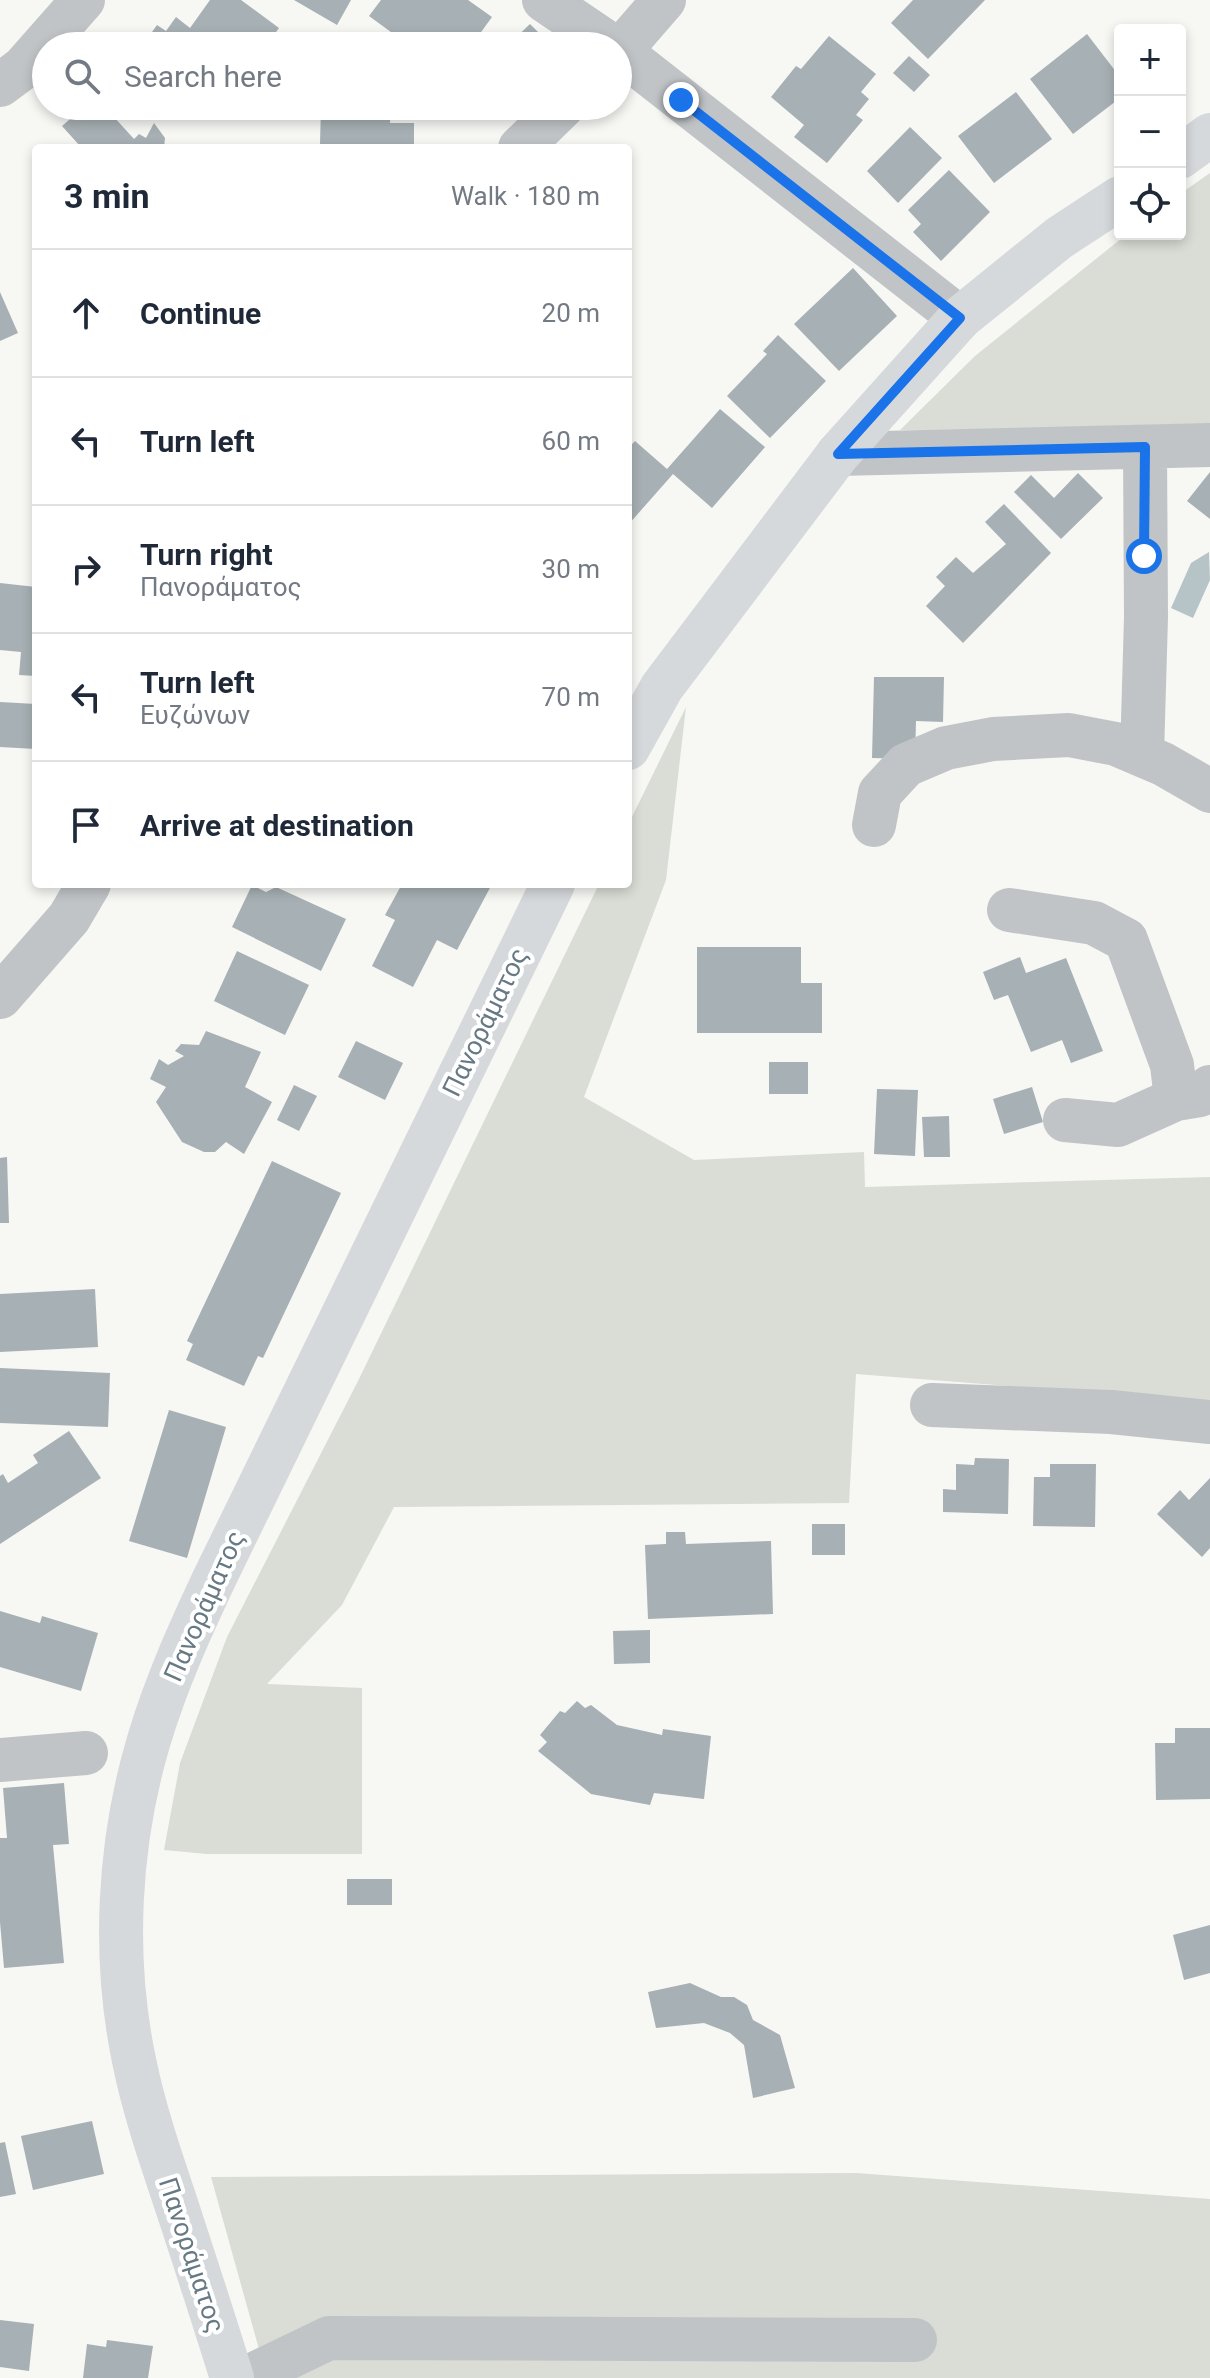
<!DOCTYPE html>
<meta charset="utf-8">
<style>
:root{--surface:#fff;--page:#f6f6f7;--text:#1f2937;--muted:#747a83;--line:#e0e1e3}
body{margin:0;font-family:Roboto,sans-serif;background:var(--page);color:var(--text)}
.controls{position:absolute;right:24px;top:24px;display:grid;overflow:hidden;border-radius:8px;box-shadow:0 4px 12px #0003}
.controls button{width:72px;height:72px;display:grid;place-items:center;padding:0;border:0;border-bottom:2px solid var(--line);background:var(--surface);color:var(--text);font:40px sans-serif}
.stop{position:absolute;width:24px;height:24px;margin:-18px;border:6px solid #1a73e8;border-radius:50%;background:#fff}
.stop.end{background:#1a73e8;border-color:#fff;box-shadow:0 2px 8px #0008}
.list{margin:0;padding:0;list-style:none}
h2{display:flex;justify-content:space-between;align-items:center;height:104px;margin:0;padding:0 32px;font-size:34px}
h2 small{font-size:26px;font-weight:400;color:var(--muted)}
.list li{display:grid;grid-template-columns:52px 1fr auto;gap:24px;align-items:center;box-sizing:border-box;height:128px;padding:0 32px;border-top:2px solid var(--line)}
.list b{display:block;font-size:30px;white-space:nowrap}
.list p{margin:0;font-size:26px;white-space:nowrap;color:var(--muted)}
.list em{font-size:26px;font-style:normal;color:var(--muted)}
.icon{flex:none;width:44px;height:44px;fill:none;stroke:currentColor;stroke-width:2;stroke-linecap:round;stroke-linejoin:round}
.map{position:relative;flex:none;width:1210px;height:2378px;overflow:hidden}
.search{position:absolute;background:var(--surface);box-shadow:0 4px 12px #0003;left:32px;top:32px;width:600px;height:88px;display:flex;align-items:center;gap:20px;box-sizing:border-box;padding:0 28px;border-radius:44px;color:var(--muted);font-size:30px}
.panel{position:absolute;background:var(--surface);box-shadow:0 4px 12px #0003;left:32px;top:144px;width:600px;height:744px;border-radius:8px}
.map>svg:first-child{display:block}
.green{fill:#d9ddd5}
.water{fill:#b7c4c7}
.building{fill:#a7b0b4}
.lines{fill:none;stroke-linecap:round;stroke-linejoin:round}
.minor{stroke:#c0c4c7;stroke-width:44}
.major{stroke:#d5d9dc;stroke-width:44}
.route{stroke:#1a73e8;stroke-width:10}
.labels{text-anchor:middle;stroke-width:8;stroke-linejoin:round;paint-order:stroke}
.street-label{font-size:26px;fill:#677983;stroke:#fff}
</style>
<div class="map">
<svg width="1210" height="2378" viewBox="0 0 1210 2378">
<rect width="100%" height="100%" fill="#f7f7f4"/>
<!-- green -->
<path class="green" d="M1210,173V429L900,430L975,356L1127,234H1180V194Z
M686,707L666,880L584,1097L694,1160L864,1152L865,1187L1210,1177V1402L856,1374L849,1503L394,1507L342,1605L267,1684L362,1688V1854H207L164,1850L180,1763L227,1637L358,1381L599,884H628V825Z
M856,2173L1210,2199V2378H267L211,2177Z"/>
<!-- water -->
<path class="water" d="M1209,552L1210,580L1193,618L1171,608L1191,563Z"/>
<!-- building -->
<path class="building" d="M210,0H241L279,28L266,46H142L157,25L166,31L176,17L190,28Z
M294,0H351L337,25Z
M381,0H468L492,17L471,46H410L369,16Z
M913,0H985L928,59L891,23Z
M530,24L552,46H507Z
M1087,34L1120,77V98L1073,134L1030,79Z
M829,36L876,74L861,92L869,99L856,115L863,120L827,163L794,137L804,125L771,97L796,66L801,69Z
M909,56L930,75L914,92L893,73Z
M1016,92L1052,139L994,183L958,136Z
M85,106H104L134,139L139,134L146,138L154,123L165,138L164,148H78L80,146L62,126Z
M321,106H391L390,123H414V145H425V148H367V145L320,144Z
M490,106H510L500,116Z
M910,127L942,158L898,203L867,171Z
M949,170L990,212L941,261L913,232L921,224L908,210Z
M853,268L897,316L839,371L794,324Z
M0,292L18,333L0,341Z
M778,335L826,381L770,438L727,396L767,354L763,351Z
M720,409L765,447L712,508L673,474L628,525V448L635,441L667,469Z
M1210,472V519L1187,501Z
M1078,473L1103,498L1061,539L1014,492L1031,475L1054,498Z
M1004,504L1051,553L963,643L926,606L945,586L936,577L956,557L973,573L1006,544L985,522Z
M0,583L36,587V676L19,675L21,652L0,650Z
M874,677H944L943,722L916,721L915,759L872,758Z
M0,702L36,704V749L0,747Z
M402,884H492L457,950L437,940L413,987L372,966L395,920L385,915Z
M252,885L266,892L276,887L346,919L321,971L232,927Z
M697,947H801V983H822V1033H697Z
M237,951L309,985L285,1035L214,1001Z
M1020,957L1026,973L1066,958L1103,1051L1071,1063L1062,1040L1031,1052L1008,995L994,1000L983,972Z
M206,1031L261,1052L245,1087L272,1102L244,1154L226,1142L215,1152H204L182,1142L156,1102L166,1087L150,1079L159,1059L168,1065L184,1056L175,1051L181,1044L199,1045Z
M356,1041L403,1063L385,1100L338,1077Z
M769,1062H808V1094H769Z
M294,1085L317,1096L299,1131L277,1120Z
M1032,1087L1043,1122L1004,1134L993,1099Z
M877,1089L918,1090L915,1156L874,1154Z
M949,1116L950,1157H924L922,1117Z
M7,1157L9,1223H0V1158Z
M272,1161L341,1193L263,1358L258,1356L244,1386L186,1360L193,1344L187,1341Z
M95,1289L98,1347L0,1352V1294Z
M0,1368L110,1373L108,1427L0,1423Z
M169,1410L226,1427L187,1558L129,1541Z
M69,1431L101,1478L0,1544V1476L3,1474L8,1483L38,1463L33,1455Z
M975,1458L1009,1459L1008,1514L943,1512V1489L956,1490V1464L974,1465Z
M1050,1464H1096L1095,1527L1033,1526L1034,1477H1050Z
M1210,1478V1548L1202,1557L1157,1514L1180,1490L1189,1500Z
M812,1524H845V1555H812Z
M666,1532H685L686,1544L771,1541L773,1614L648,1619L645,1545L666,1544Z
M0,1611L40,1623L42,1616L98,1633L81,1691L0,1667Z
M650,1630V1663L614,1664L613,1631Z
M577,1701L585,1708L591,1705L617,1725L662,1735L663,1729L711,1736L704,1799L654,1793L650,1805L591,1794L538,1751L547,1742L540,1735L560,1711L565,1713Z
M1175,1728H1210V1799L1156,1800L1155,1743H1175Z
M64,1783L69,1844L53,1845L64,1963L4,1968L0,1922V1838H7L3,1788Z
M347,1879H392V1905H347Z
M1210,1925V1973L1184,1980L1173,1935Z
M690,1983L721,1997H734L747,2005L753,2020L780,2035L795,2088L753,2098L744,2045L730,2033L704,2023L656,2028L648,1992Z
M92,2121L104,2174L33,2190L21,2136Z
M5,2142L16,2194L0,2197V2143Z
M0,2320L34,2324L29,2371L0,2367Z
M107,2340L153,2346L148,2378H83L87,2344L106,2347Z"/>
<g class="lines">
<!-- minor -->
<path class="minor" d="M544,0L612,46
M618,50L960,318
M618,53L664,0
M0,85L23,68L83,0
M520,148L563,106
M838,454L1210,445
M1142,755L1146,617L1145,447
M874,825L880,793L906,765L946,748L993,739L1069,735L1116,744L1163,764L1210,791
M1009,910L1094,923L1126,940L1172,1065L1176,1099
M0,997L69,918L89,884
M1065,1120L1118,1125L1176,1099L1200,1095L1210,1087
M932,1405L1111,1412L1210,1422
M0,1760L86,1753
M246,2378L329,2338L915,2340"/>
<!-- major -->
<path class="major" d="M1180,157L1210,135
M628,748L662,687L838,454L960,318L1059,238L1120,198
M232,2378C216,2326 199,2274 182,2222C165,2170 146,2118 135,2065C112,1959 118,1843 149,1740C166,1683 190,1630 215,1577L553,884"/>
</g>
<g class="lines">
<!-- route -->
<path class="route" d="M681,100L960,318L838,454L1145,447L1144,556"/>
</g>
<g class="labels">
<!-- street labels -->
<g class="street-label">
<text transform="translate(485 1022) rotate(-64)" y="9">Πανοράματος</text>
<text transform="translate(204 1606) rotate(-66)" y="9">Πανοράματος</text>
<text transform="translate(192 2255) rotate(72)" y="9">Πανοράματος</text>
</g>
</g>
</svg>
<div class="controls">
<button>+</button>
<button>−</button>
<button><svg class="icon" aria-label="locate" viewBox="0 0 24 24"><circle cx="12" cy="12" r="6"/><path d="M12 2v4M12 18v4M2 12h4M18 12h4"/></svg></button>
</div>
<div class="stop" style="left:1144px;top:556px"></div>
<div class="stop end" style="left:681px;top:100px"></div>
<div class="search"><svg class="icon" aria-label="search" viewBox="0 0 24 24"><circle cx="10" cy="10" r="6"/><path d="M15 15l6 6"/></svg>Search here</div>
<section class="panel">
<h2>3 min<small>Walk · 180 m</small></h2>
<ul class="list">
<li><svg class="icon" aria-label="ahead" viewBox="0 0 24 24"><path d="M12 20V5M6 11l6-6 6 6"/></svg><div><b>Continue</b></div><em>20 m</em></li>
<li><svg class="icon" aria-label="left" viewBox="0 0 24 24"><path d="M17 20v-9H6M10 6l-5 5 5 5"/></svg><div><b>Turn left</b></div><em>60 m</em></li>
<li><svg class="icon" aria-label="right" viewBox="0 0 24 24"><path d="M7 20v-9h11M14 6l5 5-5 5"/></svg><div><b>Turn right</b><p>Πανοράματος</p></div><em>30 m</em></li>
<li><svg class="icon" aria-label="left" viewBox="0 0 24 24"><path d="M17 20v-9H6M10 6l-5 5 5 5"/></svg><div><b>Turn left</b><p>Ευζώνων</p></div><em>70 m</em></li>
<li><svg class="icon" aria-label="arrive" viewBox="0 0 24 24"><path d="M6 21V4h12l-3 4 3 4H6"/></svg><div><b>Arrive at destination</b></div></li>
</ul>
</section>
</div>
